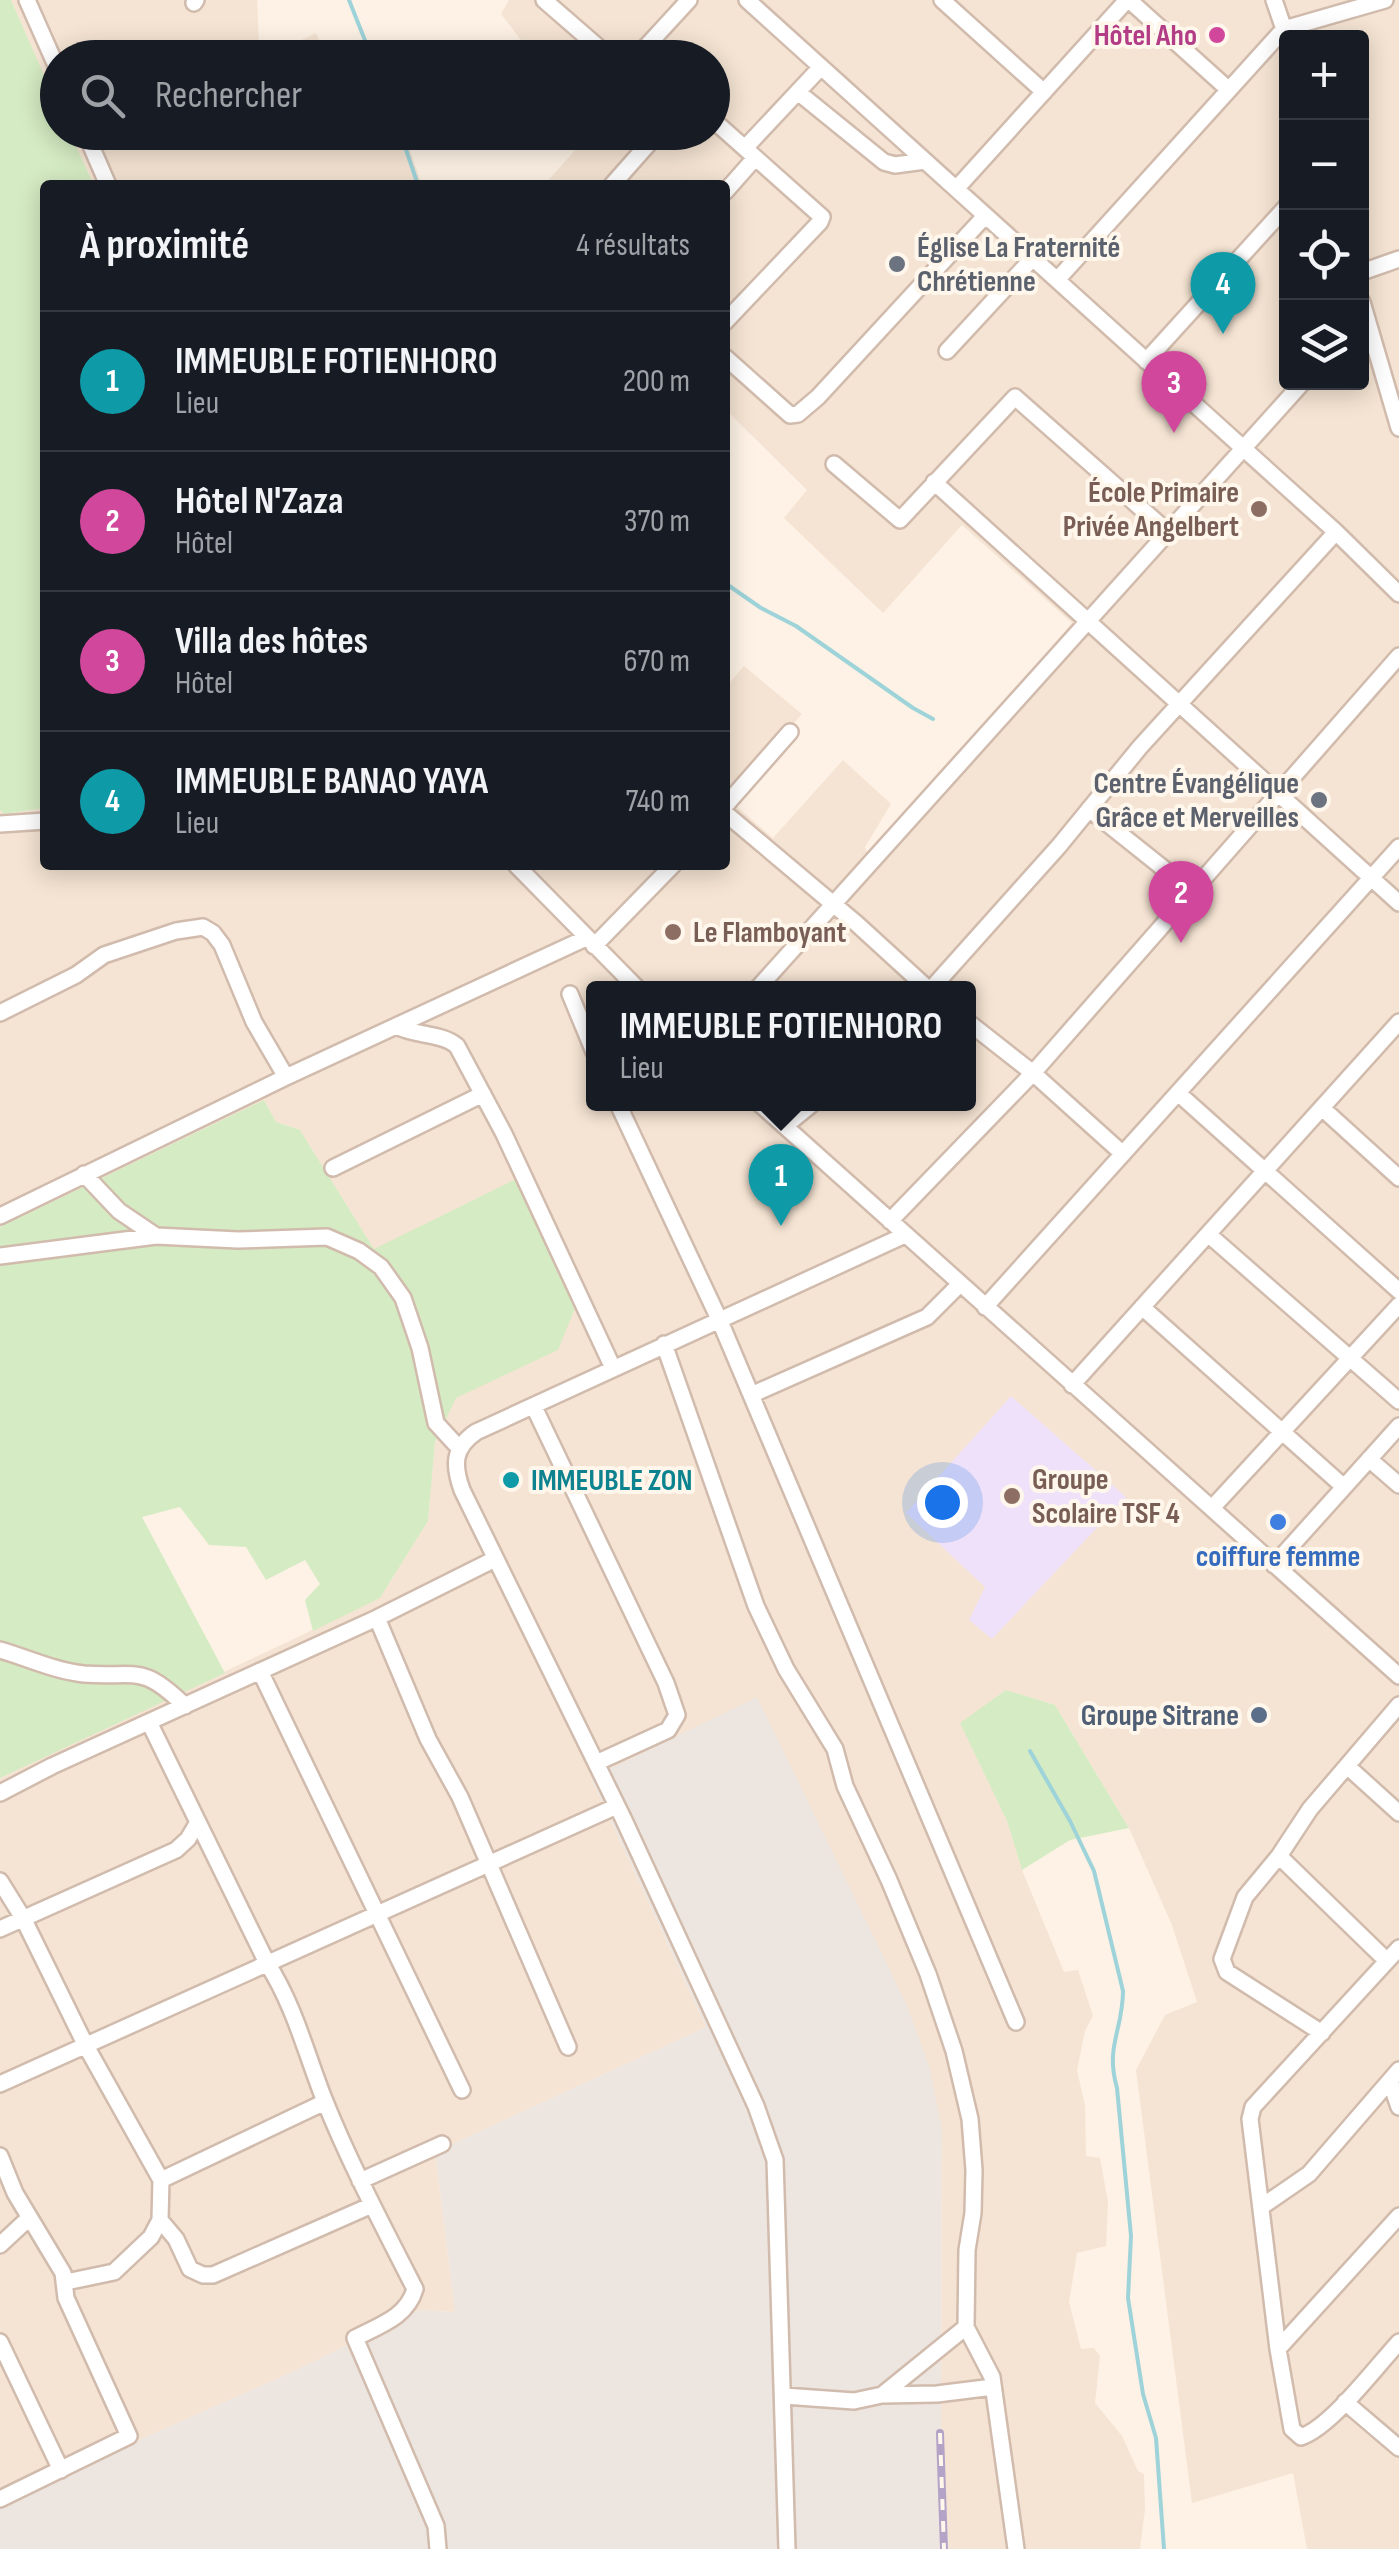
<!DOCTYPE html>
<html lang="fr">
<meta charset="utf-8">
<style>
:root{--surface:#171b24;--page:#242831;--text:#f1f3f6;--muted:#9ea1a6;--line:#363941;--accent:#d93025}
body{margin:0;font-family:"Sofia Sans Condensed",sans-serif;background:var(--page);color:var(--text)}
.controls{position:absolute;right:30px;top:30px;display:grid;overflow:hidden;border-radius:10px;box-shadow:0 5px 25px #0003}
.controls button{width:90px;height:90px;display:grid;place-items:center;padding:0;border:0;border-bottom:2px solid var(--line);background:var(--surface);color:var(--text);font:50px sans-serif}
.you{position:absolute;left:942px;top:1502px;width:35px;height:35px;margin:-25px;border:8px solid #fff;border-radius:50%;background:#1a73e8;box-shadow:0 0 0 15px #1a73e833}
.badge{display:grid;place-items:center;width:65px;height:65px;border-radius:50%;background:var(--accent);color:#fff;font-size:32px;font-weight:700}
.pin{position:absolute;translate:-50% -82px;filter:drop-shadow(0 2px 5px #0008)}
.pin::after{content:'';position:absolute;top:52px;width:35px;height:30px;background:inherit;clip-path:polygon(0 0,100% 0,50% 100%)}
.popup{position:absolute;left:586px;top:981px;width:390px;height:130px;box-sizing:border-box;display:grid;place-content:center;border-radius:10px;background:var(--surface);filter:drop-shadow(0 2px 8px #0005);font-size:32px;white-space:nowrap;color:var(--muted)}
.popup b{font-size:38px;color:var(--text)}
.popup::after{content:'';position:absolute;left:50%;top:100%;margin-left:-20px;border:20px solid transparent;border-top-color:var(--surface)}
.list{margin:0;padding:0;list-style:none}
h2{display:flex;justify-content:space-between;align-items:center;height:130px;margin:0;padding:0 40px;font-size:42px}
h2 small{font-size:32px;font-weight:400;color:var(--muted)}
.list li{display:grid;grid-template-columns:65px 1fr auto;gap:30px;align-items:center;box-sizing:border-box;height:140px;padding:0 40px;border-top:2px solid var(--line)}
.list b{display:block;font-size:38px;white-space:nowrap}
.list p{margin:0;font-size:32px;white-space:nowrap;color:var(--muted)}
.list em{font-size:32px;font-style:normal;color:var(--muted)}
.icon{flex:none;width:55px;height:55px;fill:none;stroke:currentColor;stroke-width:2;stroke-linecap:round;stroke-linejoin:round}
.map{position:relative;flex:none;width:1399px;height:2549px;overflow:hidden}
.search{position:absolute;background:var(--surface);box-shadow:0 5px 25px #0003;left:40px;top:40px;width:690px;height:110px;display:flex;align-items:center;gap:25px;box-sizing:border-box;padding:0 35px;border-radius:55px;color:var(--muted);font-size:38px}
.panel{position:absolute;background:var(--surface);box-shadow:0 5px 25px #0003;left:40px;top:180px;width:690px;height:690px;border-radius:10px}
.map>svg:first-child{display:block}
.residential{fill:#f5e4d3;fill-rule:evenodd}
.industrial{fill:#ede5df}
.education{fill:#efe1f9}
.green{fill:#d5ebc3}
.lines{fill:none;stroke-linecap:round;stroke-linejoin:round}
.stream{stroke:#9ed3d9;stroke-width:4}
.minor-casing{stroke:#d1bbad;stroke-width:20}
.minor{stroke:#fff;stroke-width:15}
.rail-casing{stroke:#b4a3c7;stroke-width:8}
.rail{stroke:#fff6ec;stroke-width:4;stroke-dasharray:11;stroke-linecap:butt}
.hotel-dot{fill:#d1479c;stroke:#fff6ec;stroke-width:4}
.worship-dot{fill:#6b7280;stroke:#fff6ec;stroke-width:4}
.education-dot{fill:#8d6e63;stroke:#fff6ec;stroke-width:4}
.culture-dot{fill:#0f9aa8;stroke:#fff6ec;stroke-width:4}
.shop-dot{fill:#3f7fe0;stroke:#fff6ec;stroke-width:4}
.service-dot{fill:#5c6f8a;stroke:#fff6ec;stroke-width:4}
.labels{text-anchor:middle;stroke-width:8;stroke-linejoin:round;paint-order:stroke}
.hotel-label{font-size:30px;font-weight:bold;fill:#b23c85;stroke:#fff6ec;text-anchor:end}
.worship-label{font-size:30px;font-weight:bold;fill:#5b616d;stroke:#fff6ec;text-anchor:start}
.education-label{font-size:30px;font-weight:bold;fill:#785e54;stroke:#fff6ec;text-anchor:start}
.culture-label{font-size:30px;font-weight:bold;fill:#0d838f;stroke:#fff6ec;text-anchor:start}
.shop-label{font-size:30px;font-weight:bold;fill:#366cbe;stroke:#fff6ec}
.service-label{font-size:30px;font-weight:bold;fill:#4e5e75;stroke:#fff6ec;text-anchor:end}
</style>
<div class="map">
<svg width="1399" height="2549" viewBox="0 0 1399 2549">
<rect width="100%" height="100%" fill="#fdf2e5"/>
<!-- residential -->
<path class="residential" d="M11,0H257L259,45L273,44L277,52L316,33L326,57L58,58L57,104Z
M509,0H1399V2549H1307L1293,2473L1192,2503L1136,2070L1165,2015L1197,2002L1172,1925L1129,1828L1055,1705L1006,1690L961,1724L1007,1821L1022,1870L1064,1972L1078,1970L1093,2016L1085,2031L1077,2070L1085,2106L1086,2156L1100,2158L1108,2202L1106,2246L1077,2253L1069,2302L1081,2349L1094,2348L1100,2356L1095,2403L1122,2436L1138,2471L1144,2474L1145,2509L1140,2549H949L941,2425L942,2128L591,1778L706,2027L435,2152L455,2312L419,2310L290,2373L0,2502V1778L380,1598L428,1521L435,1442L456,1397L558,1350L374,1249L300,1130L276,1122L264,1100L0,1227V810L4,814L45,808V865H725V712L730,705L725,697V688L744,666L802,714L727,798L773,838L843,760L891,804L865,847L870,859L1072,623L962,525L883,613L784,518L807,490L729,413L725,415V185H544L577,148L562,133L712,132V58L534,57L501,14ZM1286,38H1362V382H1286ZM594,988H968V1104H594Z
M70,133H404L422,185H94Z"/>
<!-- industrial -->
<path class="industrial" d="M757,1697L906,2003L929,2066L942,2128L941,2425L949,2549H0V2502L290,2373L419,2310L455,2312L435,2152L706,2027L591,1778Z"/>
<!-- education -->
<path class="education" d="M1011,1396L1126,1497L992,1639L969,1620L985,1587L906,1513Z"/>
<!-- green -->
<path class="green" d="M0,0H11L57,104L58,132L70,133L94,185H45V808L4,814L0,810Z
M264,1100L276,1122L300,1130L374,1249L516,1179L575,1308L558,1350L456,1398L435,1442L428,1521L380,1598L313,1631L305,1600L320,1584L305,1560L266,1580L246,1547L209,1545L180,1507L142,1517L225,1673L0,1778V1227Z
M1006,1690L1055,1705L1129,1828L1070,1840L1022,1870L1007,1821L960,1723Z"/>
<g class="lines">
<!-- stream -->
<path class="stream" d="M349,0L372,58
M400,132L418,185
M725,583L761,608L796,626L913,708L933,719
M1030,1751L1070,1821L1094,1871L1123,1991C1123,2030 1105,2046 1117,2088L1131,2236L1128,2298L1143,2394L1156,2438L1164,2549"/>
<defs>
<path id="minor" d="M27,0L58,70
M544,0L605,53L643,50L689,0
M747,0L1336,532L1399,594
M942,0L1044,92
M1129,0L1229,90
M1274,0L1287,38
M194,3L196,0
M799,93L884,162L895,165L925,161
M712,119L822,217L820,222L725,322
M85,132L108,185
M745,148L821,67
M612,185L659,132
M956,189L1127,0
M725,192L755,158
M1362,272L1399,259
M1057,280L1284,29L1385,0
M1362,302L1399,428
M947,351L1032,259
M725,357L790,415L798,414L818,397L985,216
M1146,361L1286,207
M834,464L900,520L1015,397L1169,533
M934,482L1399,903
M725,806L790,732
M1089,809L1193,892
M725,813L857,924L927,988
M0,824L45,821
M516,865L637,988
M594,946L673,865
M758,988L1303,382
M932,988L1059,846L1140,747L1336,532
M570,994L594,1052
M0,1013L76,975L104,955L176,931L203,927L213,933L222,945L254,1022L286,1077
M968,1022L1033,1073L1123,1154
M396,1026C416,1036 442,1033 457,1046L504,1134L613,1368
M1178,1093L1399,1291
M618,1104L719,1319L1016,2022
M760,1104L1399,1676
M1322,1108L1399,1178
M785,1126L812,1104
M333,1168L483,1094
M84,1174L119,1211L156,1236
M0,1216L286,1077L586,938
M890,1221L1033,1073L1399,656
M1208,1234L1399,1401
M0,1256L156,1236L238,1240L327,1237L359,1251L381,1267L403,1298L420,1348L436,1423L459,1448
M985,1307L1399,847
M1142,1307L1344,1487
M664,1344L756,1606L786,1669L835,1749L845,1786L889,1880L928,1974L954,2051L970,2119L974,2170L973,2213L967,2250L966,2327L992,2377L1016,2549
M1072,1385L1399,1022
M751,1395L927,1317L960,1284
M534,1407L666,1683L677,1715L668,1730L596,1763
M1369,1459L1399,1485
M1212,1508L1399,1305
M1274,1565L1399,1426
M377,1618L428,1739L460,1797L568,2047
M0,1650C28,1658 55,1671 84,1674C137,1678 141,1663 185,1706
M260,1671L462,2090
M149,1722L267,1963C294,2005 306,2053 324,2099C350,2164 383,2226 415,2289C407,2317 380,2325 355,2338L436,2526L438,2549
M1347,1766L1399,1813
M0,1793L52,1766L377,1618L495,1559
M1279,1856L1387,1961
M0,1881L23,1918L86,2046L161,2180L160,2220L151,2237L114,2272L66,2282
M0,1929L176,1850L188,1839L198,1822
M1399,1948L1253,2107L1250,2119L1278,2349L1292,2429L1301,2437C1331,2427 1376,2367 1399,2342
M1322,2033L1227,1972L1222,1959L1245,1897L1279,1856L1310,1809L1399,1705
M1390,2081L1399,2107
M0,2084L617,1806
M0,2156L15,2193L63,2273L66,2298L129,2436L0,2499
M161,2180L325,2102
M360,2181L442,2144
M1261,2207L1309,2174L1399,2070
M160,2220L176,2239L190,2269L203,2275H213L372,2205
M0,2245L29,2218
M0,2342L61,2470
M1278,2349L1399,2216
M882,2395L966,2327
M784,2396L854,2401L882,2395L937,2394L993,2387
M1345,2402L1399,2448
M787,2549L775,2160L756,2106L623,1818L462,1490C453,1465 453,1448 476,1432L905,1235"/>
</defs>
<!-- minor casing -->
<use href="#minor" class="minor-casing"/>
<!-- minor -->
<use href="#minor" class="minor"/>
<defs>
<path id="rail" d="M940,2433L944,2549"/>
</defs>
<!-- rail casing -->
<use href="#rail" class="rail-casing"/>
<!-- rail -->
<use href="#rail" class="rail"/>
</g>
<!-- markers -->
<circle class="hotel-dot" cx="1217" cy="35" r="10"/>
<g class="worship-dot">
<circle cx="897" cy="264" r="10"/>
<circle cx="1319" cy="800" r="10"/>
</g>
<g class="education-dot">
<circle cx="1259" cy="509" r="10"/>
<circle cx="673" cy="932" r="10"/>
<circle cx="1012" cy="1496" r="10"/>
</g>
<circle class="culture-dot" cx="511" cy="1480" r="10"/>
<circle class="shop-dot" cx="1278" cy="1522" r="10"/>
<circle class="service-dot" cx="1259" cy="1715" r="10"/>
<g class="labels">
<!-- hotel labels -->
<g class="hotel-label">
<text x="1197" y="45">Hôtel Aho</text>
</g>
<!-- worship labels -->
<g class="worship-label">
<text x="917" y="257">Église La Fraternité<tspan x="917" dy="34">Chrétienne</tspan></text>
<text x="1299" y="793" text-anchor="end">Centre Évangélique<tspan x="1299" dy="34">Grâce et Merveilles</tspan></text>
</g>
<!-- education labels -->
<g class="education-label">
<text x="1239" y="502" text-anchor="end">École Primaire<tspan x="1239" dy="34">Privée Angelbert</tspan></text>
<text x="693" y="942">Le Flamboyant</text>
<text x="1032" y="1489">Groupe<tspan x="1032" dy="34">Scolaire TSF 4</tspan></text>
</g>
<!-- culture labels -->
<g class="culture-label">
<text x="531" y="1490">IMMEUBLE ZON</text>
</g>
<!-- shop labels -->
<g class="shop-label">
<text x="1278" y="1566">coiffure femme</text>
</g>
<!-- service labels -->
<g class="service-label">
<text x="1239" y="1725">Groupe Sitrane</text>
</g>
</g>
</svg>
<div class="controls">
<button>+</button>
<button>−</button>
<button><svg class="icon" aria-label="locate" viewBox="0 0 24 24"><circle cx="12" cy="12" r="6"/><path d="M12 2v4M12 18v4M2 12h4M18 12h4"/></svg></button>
<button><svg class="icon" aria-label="layers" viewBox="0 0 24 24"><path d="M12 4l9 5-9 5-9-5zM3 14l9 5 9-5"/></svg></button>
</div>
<div class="you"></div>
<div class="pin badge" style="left:781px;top:1226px;background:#0f9aa8">1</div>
<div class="popup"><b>IMMEUBLE FOTIENHORO</b>Lieu</div>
<div class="pin badge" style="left:1181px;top:943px;background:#d1479c">2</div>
<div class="pin badge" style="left:1174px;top:433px;background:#d1479c">3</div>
<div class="pin badge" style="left:1223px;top:334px;background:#0f9aa8">4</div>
<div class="search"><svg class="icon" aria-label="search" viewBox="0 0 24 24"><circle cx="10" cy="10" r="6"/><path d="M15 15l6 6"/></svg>Rechercher</div>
<section class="panel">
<h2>À proximité<small>4 résultats</small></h2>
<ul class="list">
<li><span class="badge" style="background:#0f9aa8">1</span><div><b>IMMEUBLE FOTIENHORO</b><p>Lieu</p></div><em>200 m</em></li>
<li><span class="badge" style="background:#d1479c">2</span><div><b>Hôtel N'Zaza</b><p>Hôtel</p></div><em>370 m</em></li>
<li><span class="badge" style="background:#d1479c">3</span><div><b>Villa des hôtes</b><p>Hôtel</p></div><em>670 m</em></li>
<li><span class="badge" style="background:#0f9aa8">4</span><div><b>IMMEUBLE BANAO YAYA</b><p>Lieu</p></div><em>740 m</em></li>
</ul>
</section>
</div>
